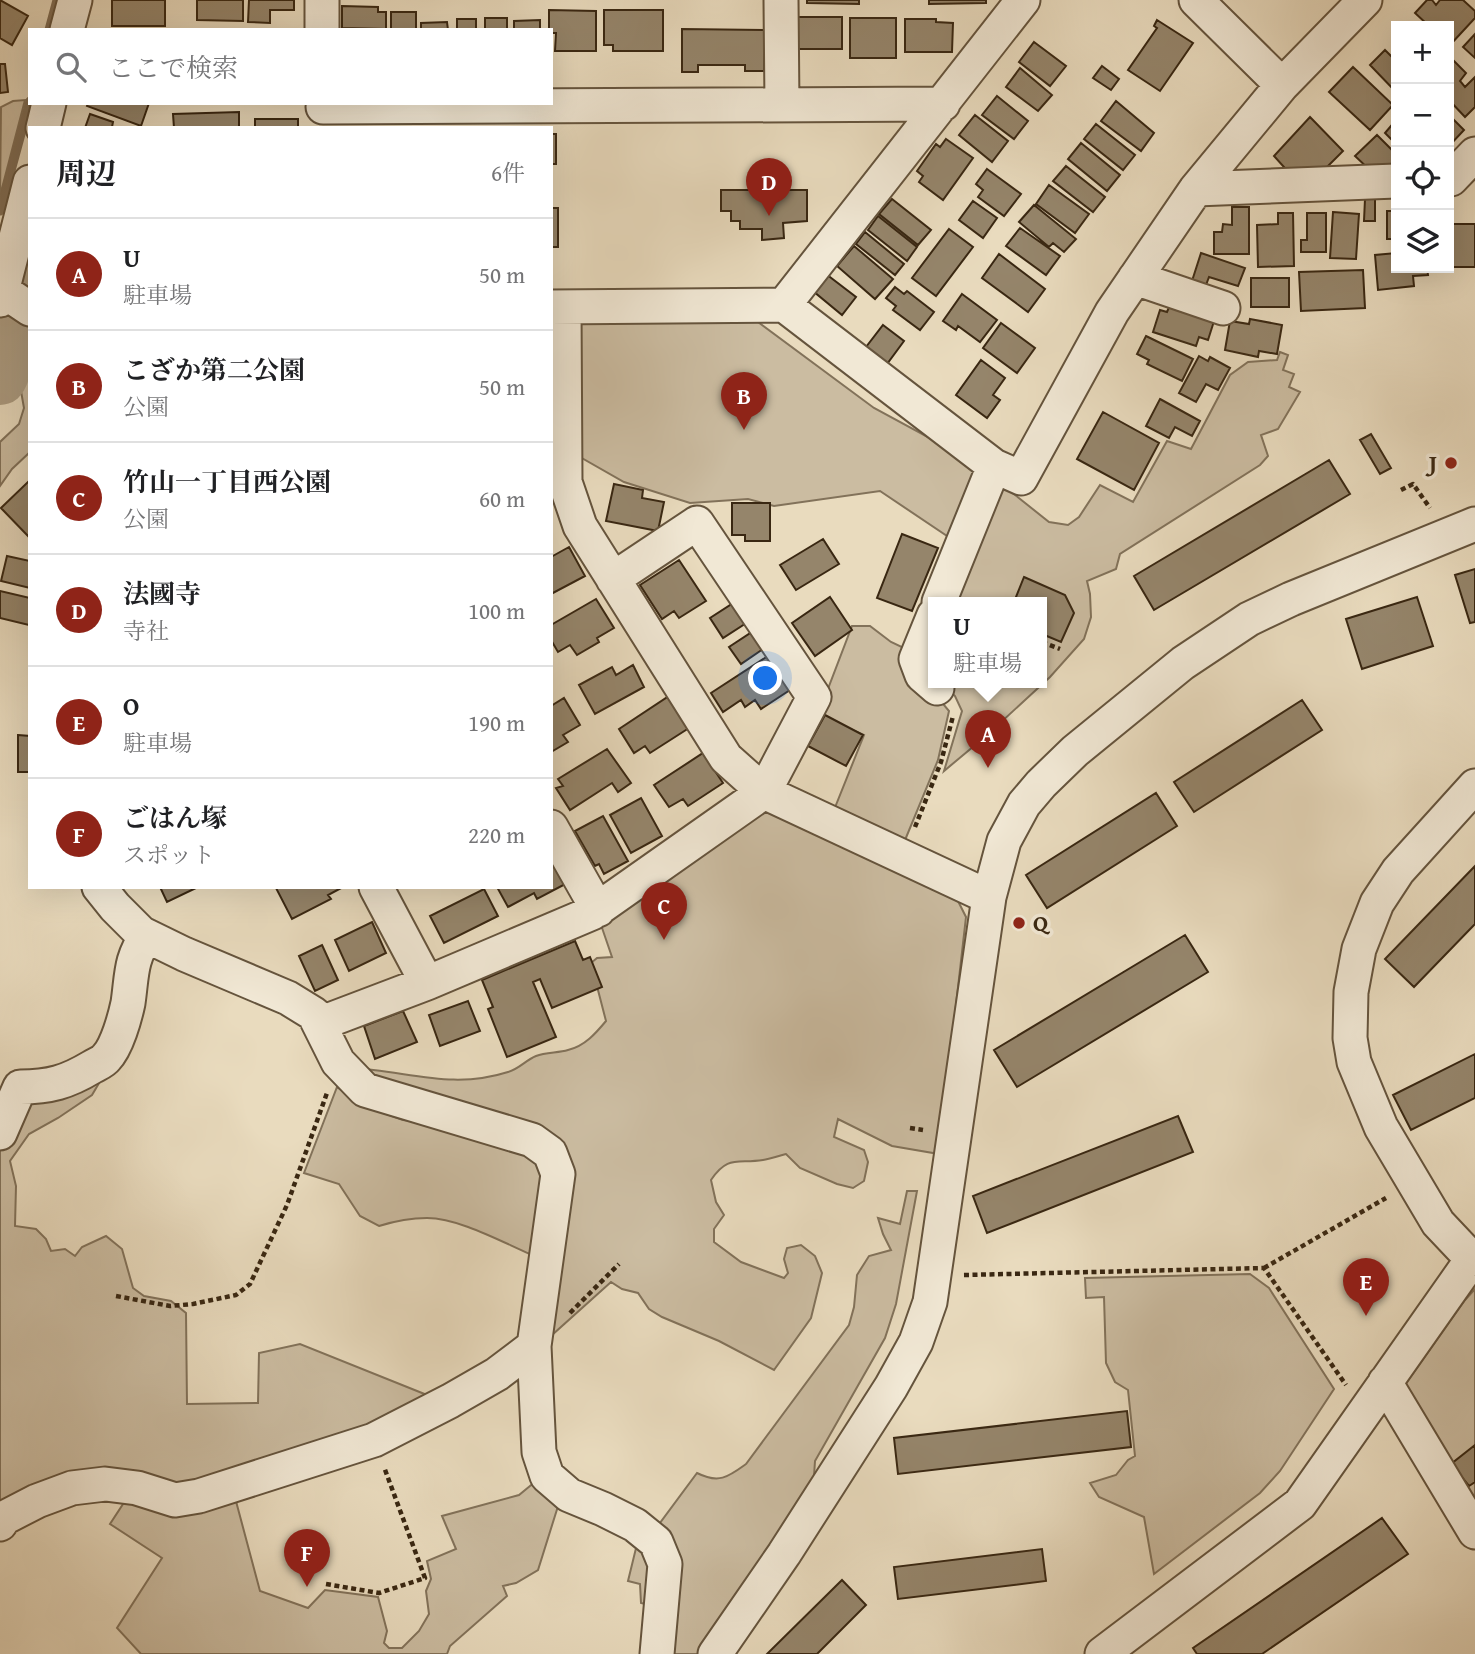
<!DOCTYPE html>
<html lang="ja">
<meta charset="utf-8">
<style>
:root{--surface:#fff;--page:#f6f6f6;--text:#202124;--muted:#757577;--line:#e0e0e0;--accent:#8f2418}
body{margin:0;font-family:"Gentium Book Plus","Noto Serif JP",serif;background:var(--page);color:var(--text)}
.controls{position:absolute;right:21px;top:21px;display:grid;overflow:hidden;border-radius:0px;box-shadow:0 7px 28px #0002}
.controls button{width:63px;height:63px;display:grid;place-items:center;padding:0;border:0;border-bottom:2px solid var(--line);background:var(--surface);color:var(--text);font:35px sans-serif}
.you{position:absolute;left:766px;top:679px;width:24px;height:24px;margin:-18px;border:5px solid #fff;border-radius:50%;background:#1a73e8;box-shadow:0 0 0 10px #1a73e833}
.badge{display:grid;place-items:center;width:46px;height:46px;border-radius:50%;background:var(--accent);color:#fff;font-size:23px;font-weight:700}
.pin{position:absolute;translate:-50% -58px;filter:drop-shadow(0 2px 4px #0008)}
.pin::after{content:'';position:absolute;top:37px;width:24px;height:21px;background:inherit;clip-path:polygon(0 0,100% 0,50% 100%)}
.popup{position:absolute;left:928px;top:597px;width:119px;height:91px;box-sizing:border-box;display:grid;place-content:center;border-radius:0px;background:var(--surface);filter:drop-shadow(0 2px 5px #0005);font-size:23px;white-space:nowrap;color:var(--muted)}
.popup b{font-size:26px;color:var(--text)}
.popup::after{content:'';position:absolute;left:50%;top:100%;margin-left:-14px;border:14px solid transparent;border-top-color:var(--surface)}
.list{margin:0;padding:0;list-style:none}
h2{display:flex;justify-content:space-between;align-items:center;height:91px;margin:0;padding:0 28px;font-size:30px}
h2 small{font-size:23px;font-weight:400;color:var(--muted)}
.list li{display:grid;grid-template-columns:46px 1fr auto;gap:21px;align-items:center;box-sizing:border-box;height:112px;padding:0 28px;border-top:2px solid var(--line)}
.list b{display:block;font-size:26px;white-space:nowrap}
.list p{margin:0;font-size:23px;white-space:nowrap;color:var(--muted)}
.list em{font-size:23px;font-style:normal;color:var(--muted)}
.icon{flex:none;width:38px;height:38px;fill:none;stroke:currentColor;stroke-width:2;stroke-linecap:round;stroke-linejoin:round}
.map{position:relative;flex:none;width:1475px;height:1654px;overflow:hidden}
.search{position:absolute;background:var(--surface);box-shadow:0 7px 28px #0002;left:28px;top:28px;width:525px;height:77px;display:flex;align-items:center;gap:18px;box-sizing:border-box;padding:0 24px;border-radius:0px;color:var(--muted);font-size:26px}
.panel{position:absolute;background:var(--surface);box-shadow:0 7px 28px #0002;left:28px;top:126px;width:525px;height:763px;border-radius:0px}
.map>svg:first-child{display:block}
.green{fill:#cbbca1;stroke:#82725a;stroke-width:2}
.lines{fill:none;stroke-linecap:round;stroke-linejoin:round}
.stream{stroke:#7f6e56;stroke-width:9}
.river{stroke:#ad9e84;stroke-width:54}
.building{fill:#95856b;stroke:#392712;stroke-width:2}
.minor-casing{stroke:#65543d;stroke-width:37}
.path{stroke:#392712;stroke-width:4.5;stroke-dasharray:5 3.5;stroke-linecap:butt}
.minor{stroke:#f1e8d5;stroke-width:33}
.poi-dot{fill:#8f2418;stroke:#f1e8d5;stroke-width:2.5}
.labels{text-anchor:middle;stroke-width:7;stroke-linejoin:round;paint-order:stroke}
.poi-label{font-size:24px;font-weight:bold;fill:#392712;stroke:#f1e8d5;text-anchor:end}
</style>
<div class="map">
<svg width="1475" height="1654" viewBox="0 0 1475 1654">
<rect width="100%" height="100%" fill="#e9dbbe"/>
<filter id="stains"><feTurbulence type="fractalNoise" baseFrequency=".00286" numOctaves="4"/><feColorMatrix values="0 0 0 0 .2 0 0 0 0 .09 0 0 0 0 .02 0 0 0 .5 -.17"/></filter>
<radialGradient id="worn" r=".72"><stop offset=".6" stop-color="#630" stop-opacity="0"/><stop offset="1" stop-color="#630" stop-opacity=".3"/></radialGradient>
<!-- green -->
<path class="green" d="M25,100L0,196L1,107L13,101Z
M581,317L754,319L874,408L985,468L956,542L880,491L774,506L748,499L690,503L624,482L573,453Z
M1280,352L1288,355L1283,370L1294,374L1289,387L1300,392L1278,429L1261,435L1268,456L1260,465L1120,554L1116,569L1087,581L1090,594L1091,617L1084,639L1050,677L986,736L944,771L962,711L955,696L941,682H1042V602H948L995,486L1005,487L1049,522L1068,525L1079,517L1100,485L1133,502L1167,441L1191,449L1230,375L1248,362L1277,360Z
M24,354L30,355V452L12,469L0,486V442L19,424L24,408L21,391L15,376L17,360Z
M852,626H870L891,642L904,648L934,693L949,711L938,760L903,845L834,810L864,735L818,715Z
M769,808L956,897L966,917L939,1154L892,1146L838,1119L834,1137L864,1150L868,1162L864,1181L853,1188L837,1184L800,1168L786,1154C778,1156 770,1159 763,1160C737,1164 728,1155 711,1180L716,1202L724,1215L714,1229V1242L741,1262L784,1278L788,1273L784,1259L787,1248L801,1245L815,1256L822,1273L811,1318L774,1370L719,1341L662,1317L649,1309L638,1293L622,1289L611,1282L542,1344L530,1317V1254C500,1241 458,1218 427,1218C410,1218 395,1221 379,1226L360,1216L339,1184L304,1173L337,1087L364,1106L403,1120L437,1123L530,1157L352,1068C408,1071 452,1090 508,1072C519,1069 526,1060 536,1056C546,1052 558,1053 568,1050C585,1046 596,1033 606,1021L591,963L597,958L612,957L600,922Z
M105,1073L92,1095L58,1118L29,1134L10,1161L16,1186L15,1226L36,1229L46,1239L51,1251L65,1249L75,1256L82,1247L106,1236L122,1249L133,1288L144,1296L171,1301L186,1313L187,1404L258,1403L259,1353L300,1344L432,1397L386,1423L191,1492L0,1506V1146L32,1095Z
M907,1191H917L896,1304L885,1338L815,1461L814,1476L703,1654H650L657,1607L641,1603L640,1584L628,1581L637,1544L654,1531L697,1473C719,1484 728,1477 746,1464L849,1325L854,1307L857,1275L869,1256L891,1250L883,1234L878,1218L900,1224Z
M1250,1274L1269,1288L1334,1389L1280,1471L1260,1493L1154,1574L1144,1517L1099,1497L1090,1483L1116,1475L1128,1460L1135,1456L1128,1390L1115,1382L1106,1363L1104,1297L1086,1298L1085,1278Z
M1475,1289V1500L1402,1389L1465,1300Z
M536,1481L559,1503L538,1570L516,1583L503,1586L507,1596L450,1646L447,1654H141L117,1628L162,1558L110,1524L127,1498L233,1490L260,1591L308,1608L325,1590L378,1597L387,1631L384,1643L389,1648H402L419,1631L429,1614L426,1591L431,1579L427,1561L456,1549L442,1516L519,1495Z"/>
<g class="lines">
<!-- stream -->
<path class="stream" d="M49,30L57,0
M0,211L30,101"/>
<!-- river -->
<path class="river" d="M0,378L2,374L25,245"/>
</g>
<!-- building -->
<path class="building" d="M0,0L28,16L12,45L0,38Z
M112,0H165V26H112Z
M197,0H243V21L197,20Z
M249,0H294V10H270V23L248,22Z
M807,0H859V4L807,3Z
M929,0H986V3L929,4Z
M1427,0H1432L1436,5L1440,0H1463L1475,11V18L1450,45L1449,26H1429L1415,13Z
M342,6L378,7V12H386V29L342,28Z
M549,10L596,11V51H555L556,33H551V30H549Z
M604,10H663V51H613V45H604Z
M391,12H416V30H391Z
M796,17H842V49H796Z
M485,18H507V30H485Z
M850,18H896V58H850Z
M457,19H476V30H457Z
M905,19H936V22L953,23L952,52H905Z
M540,20V30H514V21Z
M1157,20L1193,43L1160,91L1128,70L1157,28L1154,26Z
M447,22L448,30H421V23Z
M682,29L764,30V71H745V65H698V72H682Z
M1475,34V58L1463,47Z
M1034,42L1066,66L1050,86L1019,62Z
M1385,50L1396,61V92L1370,65Z
M1453,60L1466,73L1460,81L1465,87L1475,77V107L1465,117L1449,100V64Z
M0,64H5L8,92L0,93Z
M1102,66L1119,79L1111,90L1093,78Z
M1353,67L1393,105L1370,130L1329,92Z
M1020,68L1052,95L1038,111L1006,87Z
M997,96L1028,121L1014,139L982,115Z
M1116,101L1154,133L1141,151L1101,121Z
M88,103H149L141,126L87,106Z
M239,112V128H174L173,114Z
M90,114L113,122L112,127L113,128H85Z
M975,115L1008,141L992,162L959,135Z
M1449,115L1464,130L1449,146Z
M1310,117L1343,151L1320,174L1292,176L1274,156Z
M255,119H298V128H255Z
M1396,120V144L1385,133Z
M1096,124L1135,155L1123,170L1084,139Z
M551,134H556V164H551Z
M1377,135L1396,154V170L1373,173L1355,156Z
M946,139L973,158L943,200L919,182L923,176L917,171L936,144L940,147Z
M1081,143L1120,175L1107,191L1068,159Z
M1066,166L1105,197L1093,212L1053,181Z
M987,169L1021,194L1004,216L978,197L983,190L976,184Z
M1049,185L1089,214L1075,233L1036,204Z
M721,190H807V221L783,223L784,238L762,240V229H740V221H731V211H721Z
M892,199L931,230L918,245L879,214Z
M1365,199H1375V221H1364Z
M973,201L997,218L983,238L959,220Z
M1034,205L1076,239L1064,252L1053,243L1049,247L1019,222Z
M1232,207H1249V254H1214V232H1222L1223,224L1232,225Z
M551,208H558V247H551Z
M1387,211H1396V239H1387Z
M1333,212L1359,214L1356,259L1330,258Z
M1278,213H1293L1294,266L1258,267L1257,225L1278,224Z
M1307,213H1326V252H1301V240H1307Z
M878,216L917,247L907,261L868,230Z
M1449,224H1475V267H1449Z
M1020,228L1060,256L1046,275L1006,246Z
M949,229L973,247L936,296L912,278Z
M865,232L904,264L895,275L856,244Z
M854,246L893,279L875,299L837,266Z
M1201,253L1245,268L1238,286L1209,277L1206,285L1192,281Z
M1396,253V268H1427L1428,275L1413,276L1414,286L1378,290L1375,255Z
M999,254L1045,289L1028,312L982,278Z
M1363,270L1365,308L1301,311L1299,272Z
M826,274L856,297L842,315L813,291Z
M1251,278H1289V307H1251Z
M895,287L904,294L907,291L934,312L920,330L893,310L896,306L886,298Z
M962,294L997,320L980,342L958,326L956,330L943,321Z
M1170,305L1215,318L1208,340L1199,337L1196,346L1153,332L1160,310L1167,312Z
M1250,319L1282,325L1277,354L1259,351L1258,357L1225,350L1230,321L1249,324Z
M1001,323L1035,348L1017,373L983,348Z
M883,325L904,341L887,364L866,347Z
M1146,336L1193,359L1182,381L1147,364L1149,360L1137,354Z
M1199,356L1208,361L1210,357L1230,368L1218,390L1206,384L1196,402L1179,393Z
M981,360L1005,378L993,395L1000,400L987,418L956,395Z
M1160,399L1200,421L1192,436L1175,427L1169,438L1146,426Z
M1103,412L1159,443L1134,490L1077,459Z
M1371,434L1391,468L1380,474L1360,440Z
M1329,460L1350,494L1154,610L1134,576Z
M30,480V534L28,536L1,508Z
M614,484L643,490L642,498L664,502L658,531L606,521Z
M732,503H770V541H745V535H732Z
M902,534L938,548L912,611L877,598Z
M823,539L839,564L796,590L780,565Z
M569,547L585,576L551,594V557Z
M7,556L30,561V588L1,581Z
M679,560L706,601L679,618L674,611L662,619L640,585Z
M1475,569V622L1470,623L1455,575Z
M1024,577L1065,595L1074,613L1061,642L1042,634V602H1014Z
M0,591L30,598L29,625L0,618Z
M830,597L852,630L815,656L792,623Z
M1417,597L1433,646L1362,669L1346,619Z
M596,599L614,628L597,638L599,642L577,655L570,645L558,652L551,640V625Z
M738,600L751,620L723,638L710,618Z
M758,628L769,645L741,664L729,647Z
M771,654L793,688L761,709L755,700L745,707L741,700L723,712L711,693Z
M633,665L644,687L595,714L579,685L612,667L616,675Z
M669,696L689,728L650,753L645,746L634,753L619,729Z
M564,698L580,725L563,735L568,742L551,752V706Z
M1302,700L1322,730L1194,812L1174,782Z
M825,715L863,735L846,766L808,746Z
M18,735L30,736V772H18Z
M607,749L631,783L618,792L612,783L570,810L556,788L563,786L558,779Z
M703,753L723,783L688,806L683,799L669,807L654,785Z
M1156,793L1177,826L1047,908L1026,875Z
M641,798L662,836L631,853L610,815Z
M603,816L628,861L604,874L599,864L595,866L575,831Z
M551,846L571,881L537,899L534,893L508,907L497,887H551Z
M1475,866V924L1414,987L1385,959Z
M160,887H198L167,902Z
M277,887H343L328,895L331,899L292,919L276,888Z
M484,889L498,916L444,943L430,916Z
M372,922L386,953L349,971L335,940Z
M1185,935L1208,972L1017,1087L994,1050Z
M575,941L583,960L590,957L602,987L552,1008L540,979L533,982L556,1037L507,1057L488,1009L493,1007L482,980Z
M322,945L338,980L315,991L299,956Z
M468,1001L480,1031L440,1046L429,1015Z
M403,1011L417,1042L375,1059L364,1026Z
M1475,1054V1098L1411,1130L1393,1095Z
M1178,1116L1193,1152L987,1233L973,1196Z
M1127,1411L1131,1447L898,1474L894,1438Z
M1475,1445V1482L1469,1486L1451,1464Z
M1382,1518L1408,1554L1262,1654H1197L1193,1648Z
M1042,1549L1046,1581L898,1599L894,1567Z
M842,1580L866,1605L817,1654H767Z"/>
<g class="lines">
<defs>
<path id="minor" d="M322,0V30
M781,0L782,105
M1196,0L1282,85
M67,30L75,0
M323,107L943,104
M43,128L49,103
M1449,179H1451L1475,154
M1196,189L1396,181
M1135,278L1223,308
M3,291L30,309
M0,300L30,182
M784,305L1023,0
M551,307L784,305L994,466L1021,478L1112,312L1196,189L1282,85L1365,0
M564,307L565,482L580,526L726,758L764,792L989,897
M939,602L994,466
M934,615L916,659L922,675L937,688
M551,827L598,910
M99,887L115,907L141,933L184,954L288,998L314,1014L338,1062L365,1090L532,1140L550,1153L558,1174L534,1346L539,1452L547,1476L569,1495L603,1509L635,1525L656,1542L665,1564L657,1654
M376,887L427,983L592,913L764,792L814,697L697,523L613,579
M319,1024L427,983
M0,1133L20,1087C50,1087 67,1082 92,1067C97,1064 103,1062 106,1058C117,1047 125,1017 128,1003C132,976 130,958 147,936
M1472,1259L1438,1223L1381,1127L1354,1062L1350,1038L1351,992L1359,949L1377,903L1398,871L1475,786
M1385,1382L1475,1532
M0,1524L4,1518L37,1501L72,1488L105,1484L137,1488L175,1500L199,1496L374,1440L450,1401L497,1374L534,1346
M715,1654L784,1554L891,1387L916,1342L930,1302L989,897L1004,841L1024,804L1041,784L1075,751L1183,663L1249,619L1291,599L1475,524
M1102,1654L1300,1504L1475,1255"/>
</defs>
<!-- minor casing -->
<use href="#minor" class="minor-casing"/>
<!-- path -->
<path class="path" d="M1401,490L1413,484L1430,508
M1042,642L1060,649
M915,827L941,762L953,716
M910,1128L923,1130
M1264,1268L1386,1198
M964,1275L1264,1268L1346,1385
M116,1296L170,1306L193,1304L236,1295L250,1284L287,1205L327,1093
M570,1313L619,1264
M326,1584L379,1593L425,1578L384,1467"/>
<!-- minor -->
<use href="#minor" class="minor"/>
</g>
<!-- markers -->
<g class="poi-dot">
<circle cx="1451" cy="463" r="7"/>
<circle cx="1019" cy="923" r="7"/>
</g>
<g class="labels">
<!-- poi labels -->
<g class="poi-label">
<text x="1437" y="471">J</text>
<text x="1033" y="931" text-anchor="start">Q</text>
</g>
</g>
<rect width="100%" height="100%" filter="url(#stains)"/>
<rect width="100%" height="100%" fill="url(#worn)"/>
</svg>
<div class="controls">
<button>+</button>
<button>−</button>
<button><svg class="icon" aria-label="locate" viewBox="0 0 24 24"><circle cx="12" cy="12" r="6"/><path d="M12 2v4M12 18v4M2 12h4M18 12h4"/></svg></button>
<button><svg class="icon" aria-label="layers" viewBox="0 0 24 24"><path d="M12 4l9 5-9 5-9-5zM3 14l9 5 9-5"/></svg></button>
</div>
<div class="you"></div>
<div class="pin badge" style="left:988px;top:768px">A</div>
<div class="popup"><b>U</b>駐車場</div>
<div class="pin badge" style="left:744px;top:430px">B</div>
<div class="pin badge" style="left:664px;top:940px">C</div>
<div class="pin badge" style="left:769px;top:216px">D</div>
<div class="pin badge" style="left:1366px;top:1316px">E</div>
<div class="pin badge" style="left:307px;top:1587px">F</div>
<div class="search"><svg class="icon" aria-label="search" viewBox="0 0 24 24"><circle cx="10" cy="10" r="6"/><path d="M15 15l6 6"/></svg>ここで検索</div>
<section class="panel">
<h2>周辺<small>6件</small></h2>
<ul class="list">
<li><span class="badge">A</span><div><b>U</b><p>駐車場</p></div><em>50 m</em></li>
<li><span class="badge">B</span><div><b>こざか第二公園</b><p>公園</p></div><em>50 m</em></li>
<li><span class="badge">C</span><div><b>竹山一丁目西公園</b><p>公園</p></div><em>60 m</em></li>
<li><span class="badge">D</span><div><b>法國寺</b><p>寺社</p></div><em>100 m</em></li>
<li><span class="badge">E</span><div><b>O</b><p>駐車場</p></div><em>190 m</em></li>
<li><span class="badge">F</span><div><b>ごはん塚</b><p>スポット</p></div><em>220 m</em></li>
</ul>
</section>
</div>
